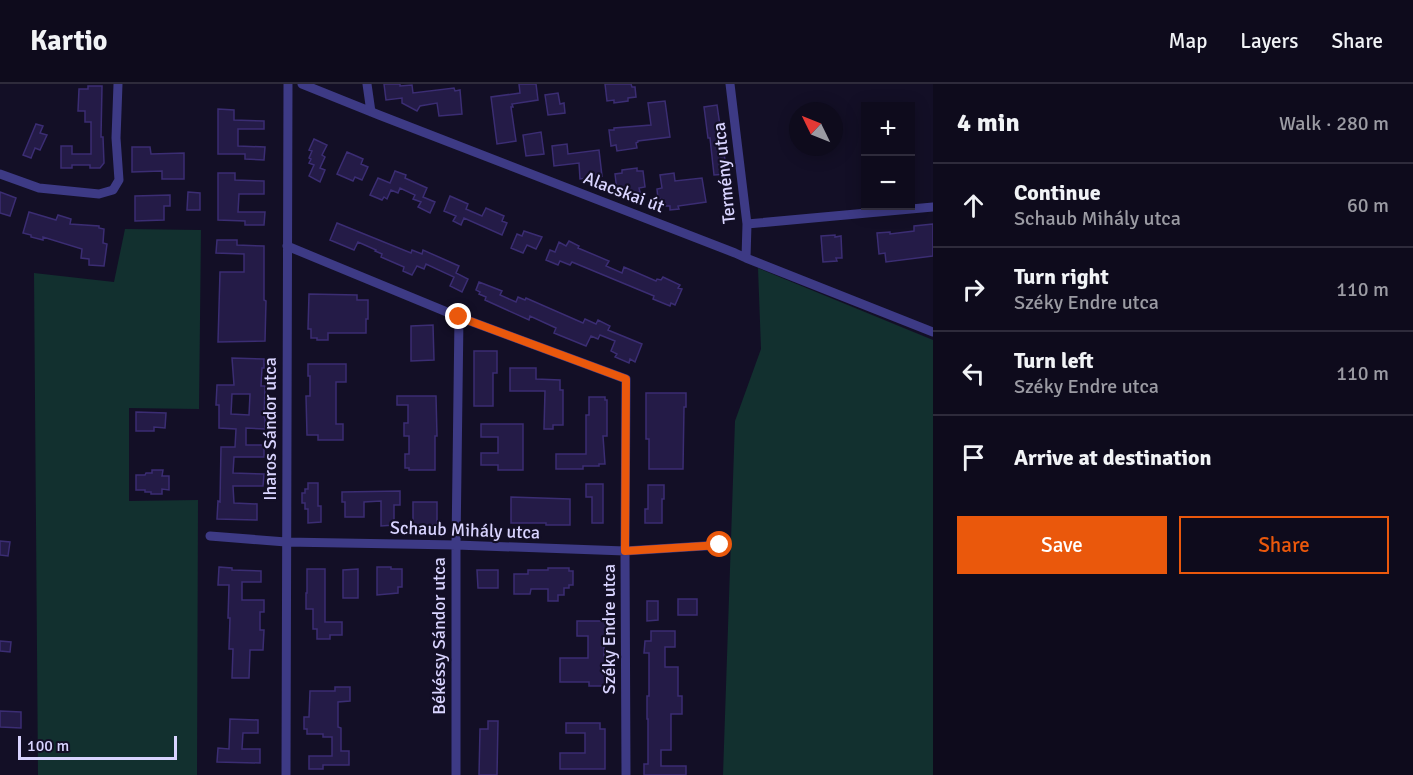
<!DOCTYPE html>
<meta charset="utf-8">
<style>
:root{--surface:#0e0b1c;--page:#171425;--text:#f1f3f6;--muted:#9b9ba3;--line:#2e2b3b;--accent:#ea580c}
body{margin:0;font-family:Signika,sans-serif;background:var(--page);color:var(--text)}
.controls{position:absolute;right:18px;top:18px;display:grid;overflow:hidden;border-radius:0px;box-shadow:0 3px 15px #0003}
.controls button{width:54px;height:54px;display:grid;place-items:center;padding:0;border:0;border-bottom:2px solid var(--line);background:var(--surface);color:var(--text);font:30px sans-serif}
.compass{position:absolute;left:789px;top:18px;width:54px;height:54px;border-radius:50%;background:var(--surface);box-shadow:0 3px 15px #0003;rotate:313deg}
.scale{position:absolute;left:18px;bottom:15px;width:159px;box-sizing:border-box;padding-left:6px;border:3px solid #d9d4ff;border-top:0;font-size:16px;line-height:21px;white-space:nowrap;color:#d9d4ff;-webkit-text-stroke:4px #130f26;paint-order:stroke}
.stop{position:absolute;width:18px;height:18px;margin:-14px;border:4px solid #ea580c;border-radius:50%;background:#fff}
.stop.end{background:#ea580c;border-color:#fff;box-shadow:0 2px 6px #0008}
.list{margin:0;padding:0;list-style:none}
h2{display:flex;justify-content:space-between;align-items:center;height:78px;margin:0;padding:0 24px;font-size:26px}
h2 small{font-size:20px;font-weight:400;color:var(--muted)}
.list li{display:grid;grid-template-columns:39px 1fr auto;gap:18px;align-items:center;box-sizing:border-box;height:84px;padding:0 24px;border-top:2px solid var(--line)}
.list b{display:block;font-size:22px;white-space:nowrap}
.list p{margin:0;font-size:20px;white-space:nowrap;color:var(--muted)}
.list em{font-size:20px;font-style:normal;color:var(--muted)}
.actions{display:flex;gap:12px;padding:18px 24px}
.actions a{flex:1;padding:14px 0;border:2px solid var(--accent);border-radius:0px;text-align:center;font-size:21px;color:var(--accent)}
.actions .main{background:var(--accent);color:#fff}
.icon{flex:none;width:33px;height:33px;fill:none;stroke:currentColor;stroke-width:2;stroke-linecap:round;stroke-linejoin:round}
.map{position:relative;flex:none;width:933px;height:691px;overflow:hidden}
header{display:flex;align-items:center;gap:36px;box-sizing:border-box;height:84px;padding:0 30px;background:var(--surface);border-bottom:2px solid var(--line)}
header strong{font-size:28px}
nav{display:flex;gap:33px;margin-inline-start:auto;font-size:21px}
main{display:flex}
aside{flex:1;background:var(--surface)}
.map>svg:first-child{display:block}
.green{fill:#12302f}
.building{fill:#241b47;stroke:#3b2d73;stroke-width:1.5;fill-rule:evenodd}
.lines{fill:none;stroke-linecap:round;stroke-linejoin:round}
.street{stroke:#3d3a85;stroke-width:9}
.route{stroke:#ea580c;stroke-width:8}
.labels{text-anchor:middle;stroke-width:4.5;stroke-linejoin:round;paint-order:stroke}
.street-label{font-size:18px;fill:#d9d4ff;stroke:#130f26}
</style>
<header>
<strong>Kartio</strong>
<nav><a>Map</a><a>Layers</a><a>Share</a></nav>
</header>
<main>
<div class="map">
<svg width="933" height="691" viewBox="0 0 933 691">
<rect width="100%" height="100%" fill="#130f26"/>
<!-- green -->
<path class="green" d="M125,145L201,146L199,325L129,324V417L198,416L197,691H38L34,189L114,198Z
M758,184L933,256V691H723L735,337L761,265Z"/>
<!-- building -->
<path class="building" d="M384,0H400V2L412,1L413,9L454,4L455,7L460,6L462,30L439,32L437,19L420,22L417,27L402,19V14L386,16Z
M519,0H536L538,16L512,20L513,23H511L516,57L497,60L491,13L520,9Z
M605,0H631L632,3H635L636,13L628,14V17L614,19V16L607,17Z
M88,2H102L101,53H103L104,79L100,84H90V81H72V84H61V62H72V70H91V38H85V27H78L79,5H88Z
M558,9L560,20L564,19L565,29L548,31L545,11Z
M665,17L670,53L638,57V58L636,59L637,64L617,67L616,61L611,62L609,46H614V44L651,41L648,19Z
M717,21L727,90L714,91L710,54H708L704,23Z
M218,25L234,26V36L264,37V45H238V62L265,63L264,76L245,75V70H218Z
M36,40L43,42L40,49L47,51L40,66L35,64L31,74L23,71Z
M541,48L544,70L526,72L523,51Z
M314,55L327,61L322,71L325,73L320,84L325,86L320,98L309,92L314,81L309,79L311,75L309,74L312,67L309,66Z
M567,60L568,70L599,66L602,92L580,95L579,79L554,82L552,62Z
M132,63H150L151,70L184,69V95H162V87L132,88Z
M347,68L363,75L361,80L368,83L362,96L355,93L353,97L337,90Z
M637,84V87H643L645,103L639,104L640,108L625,110L624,106L617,107L615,90L622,89V86Z
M395,87L406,91L405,94L427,104L423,113L435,118L430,129L418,123L421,118L413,115L415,111L400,104L398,109L391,106L387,115L384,113L382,116L370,111L378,94L390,99Z
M218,89H235V96L264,97V110H239L238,128H265L264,141H245V137L218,136Z
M674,89L675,97L702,94L706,118L678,122L679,125L670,126V122H664L663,115H658L657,105L662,104L660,91Z
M0,108L16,114L10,132L0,129Z
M188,108L200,109V126H187Z
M170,111V122H164V136L135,137V112Z
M450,112L468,120L466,125L482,132L486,124L504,132L502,137L507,139L502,151L464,134L461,141L453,137L456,132L444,127Z
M29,128L56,136L58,131L71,135L70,140L99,142V144L104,145L103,159L107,160L104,182L89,181V175L81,174L82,165L43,153V156L31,153V151L23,149Z
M337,139L411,169L412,166L422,170L423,166L459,182L456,189L468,195L462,208L450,202L454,193L426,180L424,185L417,182L412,191L403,187L404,183L381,173L382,170L375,167L376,166L358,158L354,166L330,156Z
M933,140V172L886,178L885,169L879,170L877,149L890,148V150L914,147V142Z
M524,147L542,153L536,165L527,161L523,169L511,164L517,150L522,152Z
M835,151V153L841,152L842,174H836L837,177L823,178L821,152Z
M217,156H237V161L264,162V216L266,217L265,257L218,258L220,188H244V170L216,169Z
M569,157L579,162L578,164L609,177L606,182L622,189L624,183L656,197L657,195L661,196L663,193L680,201L678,204L682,205L675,221L671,219L670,222L653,215L654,212L572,178L570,181L560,177L558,181L546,176L550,166L555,168L559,158L566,162Z
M479,198L502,207L500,211L516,218L518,213L525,216L526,214L583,239L585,235L596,240L598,236L610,242L608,246L642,260L635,278L630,275L629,279L615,273L617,270L611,267L615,257L600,251L598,255L591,252L586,262L554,249L556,244L530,232L529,236L485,216L486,213L479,210L480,208L476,206Z
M309,210L357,211V216H368V235H366V249H328V256H317V254H311V245H308Z
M433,241L434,276L411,277V242Z
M474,267H497V289H493V322H474Z
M232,274L264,275V284H262L261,302H265L264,333H265V345L246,344V361H264V373H234L233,389L264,390L263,402H233L234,419L257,420V436L217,435L218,417L220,418L221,363H235L236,345L219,344V321H216L217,301H234ZM232,310H250L249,331L231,330Z
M308,280H346V298H336V340H343V356H318V351H307L306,312H310V292H308Z
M510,284H536V295L560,296V306H563V341H553V345H544L545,307H510Z
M646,309H686V323H684L683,385H649V355H646Z
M397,312H436L437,352H435V386H409V384H405V370H409V352H404V339H408V321H397Z
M589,313H605V316H607V352H603L605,380H599V382H583V385H556V370H586V331H589Z
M136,328L166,329L165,344L154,343V347H136Z
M481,340H523V386H498V381H481V369H498V353H481Z
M152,386H163L162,392H169V406L162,405V410H151V408H145V406H136V391H145L146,389H152Z
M308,399H318V422H321V438L308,439V425H305V419H302V409H305V405H308Z
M586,400H603V439H592V413H586Z
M648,401H664V415H662V439H645V425H648Z
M400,407V421H394V441L381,442V417L364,418V433H345V418H342V408Z
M511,413L570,415V441H546V439H511Z
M413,418H437V441H413Z
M0,457L10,458L8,472L0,471Z
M219,483L232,484V486L261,487V498H242V516H264V528H260V546H264L263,566H250L249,594H232L233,565H229L230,534H228L229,501H218Z
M377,483H391V485H402V503H398V509L377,511Z
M548,484H569V487H573V501H569V504H564V511H558V517H548V505H531L530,510H514V490H528V486H548Z
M307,485H325V538H342V551H330V555H317V545H313V525H306V509H307Z
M358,485V514H343V486Z
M477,486H498V504H478Z
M678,515H697V531H678Z
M647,517H658V536L647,537Z
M577,537H607L608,552H604V572H606V602H589V598H560V574H588V552H577Z
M651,547H675V563H665V583H678V612H682V630H671V666H661V682H686V691H644V680H648V635H647V612H649V569H644L645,557H651Z
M0,557L11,558L10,568L0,567Z
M335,603H350V617L338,618V643L341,644V667H349V681H323V685H309V672H332V653H323V650H307V645H304V633H309L310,607H335Z
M0,627L21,628V644L0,643Z
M230,635L258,636V649H243L242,665H260V679L217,678L218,664L229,665Z
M488,637H498L497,691H479L480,645H488Z
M566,639H600V645H605V685H560V669H585V649H566Z"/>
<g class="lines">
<!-- street -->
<path class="street" d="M302,0L379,31L735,169L746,174L933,248
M367,0L371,28
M730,0L747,140L746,174
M0,90L39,104L99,110L113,106L119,96L116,54L118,0
M747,140L933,123
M287,162L459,233L626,295L625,467L626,691
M210,452L286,458L456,461L625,467L720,461
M286,691L288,0
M456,691V461L459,233"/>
</g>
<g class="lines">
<!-- route -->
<path class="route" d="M459,233L626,295L625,467L720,461"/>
</g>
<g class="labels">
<!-- street labels -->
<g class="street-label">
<text transform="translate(724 89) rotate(-96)" y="6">Termény utca</text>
<text transform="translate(624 108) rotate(21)" y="6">Alacskai út</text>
<text transform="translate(270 345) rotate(-90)" y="6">Iharos Sándor utca</text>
<text transform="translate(465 446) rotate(2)" y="6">Schaub Mihály utca</text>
<text transform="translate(609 545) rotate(-90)" y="6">Széky Endre utca</text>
<text transform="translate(439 552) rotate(-90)" y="6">Békéssy Sándor utca</text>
</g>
</g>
</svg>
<div class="controls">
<button>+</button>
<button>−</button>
</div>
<svg class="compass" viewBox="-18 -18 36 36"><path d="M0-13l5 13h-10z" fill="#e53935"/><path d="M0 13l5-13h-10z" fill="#9b9ba3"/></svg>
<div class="scale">100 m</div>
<div class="stop" style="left:720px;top:461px"></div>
<div class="stop end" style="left:459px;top:233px"></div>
</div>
<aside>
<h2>4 min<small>Walk · 280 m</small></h2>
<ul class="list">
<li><svg class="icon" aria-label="ahead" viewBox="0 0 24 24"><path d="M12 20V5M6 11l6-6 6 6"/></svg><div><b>Continue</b><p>Schaub Mihály utca</p></div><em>60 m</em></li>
<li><svg class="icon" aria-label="right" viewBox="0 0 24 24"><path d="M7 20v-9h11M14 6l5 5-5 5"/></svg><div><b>Turn right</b><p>Széky Endre utca</p></div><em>110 m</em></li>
<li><svg class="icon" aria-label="left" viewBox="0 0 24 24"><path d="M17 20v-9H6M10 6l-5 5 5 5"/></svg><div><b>Turn left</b><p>Széky Endre utca</p></div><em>110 m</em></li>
<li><svg class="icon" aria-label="arrive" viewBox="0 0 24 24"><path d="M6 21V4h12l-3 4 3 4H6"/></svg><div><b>Arrive at destination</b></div></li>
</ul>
<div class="actions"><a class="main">Save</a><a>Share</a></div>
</aside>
</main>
